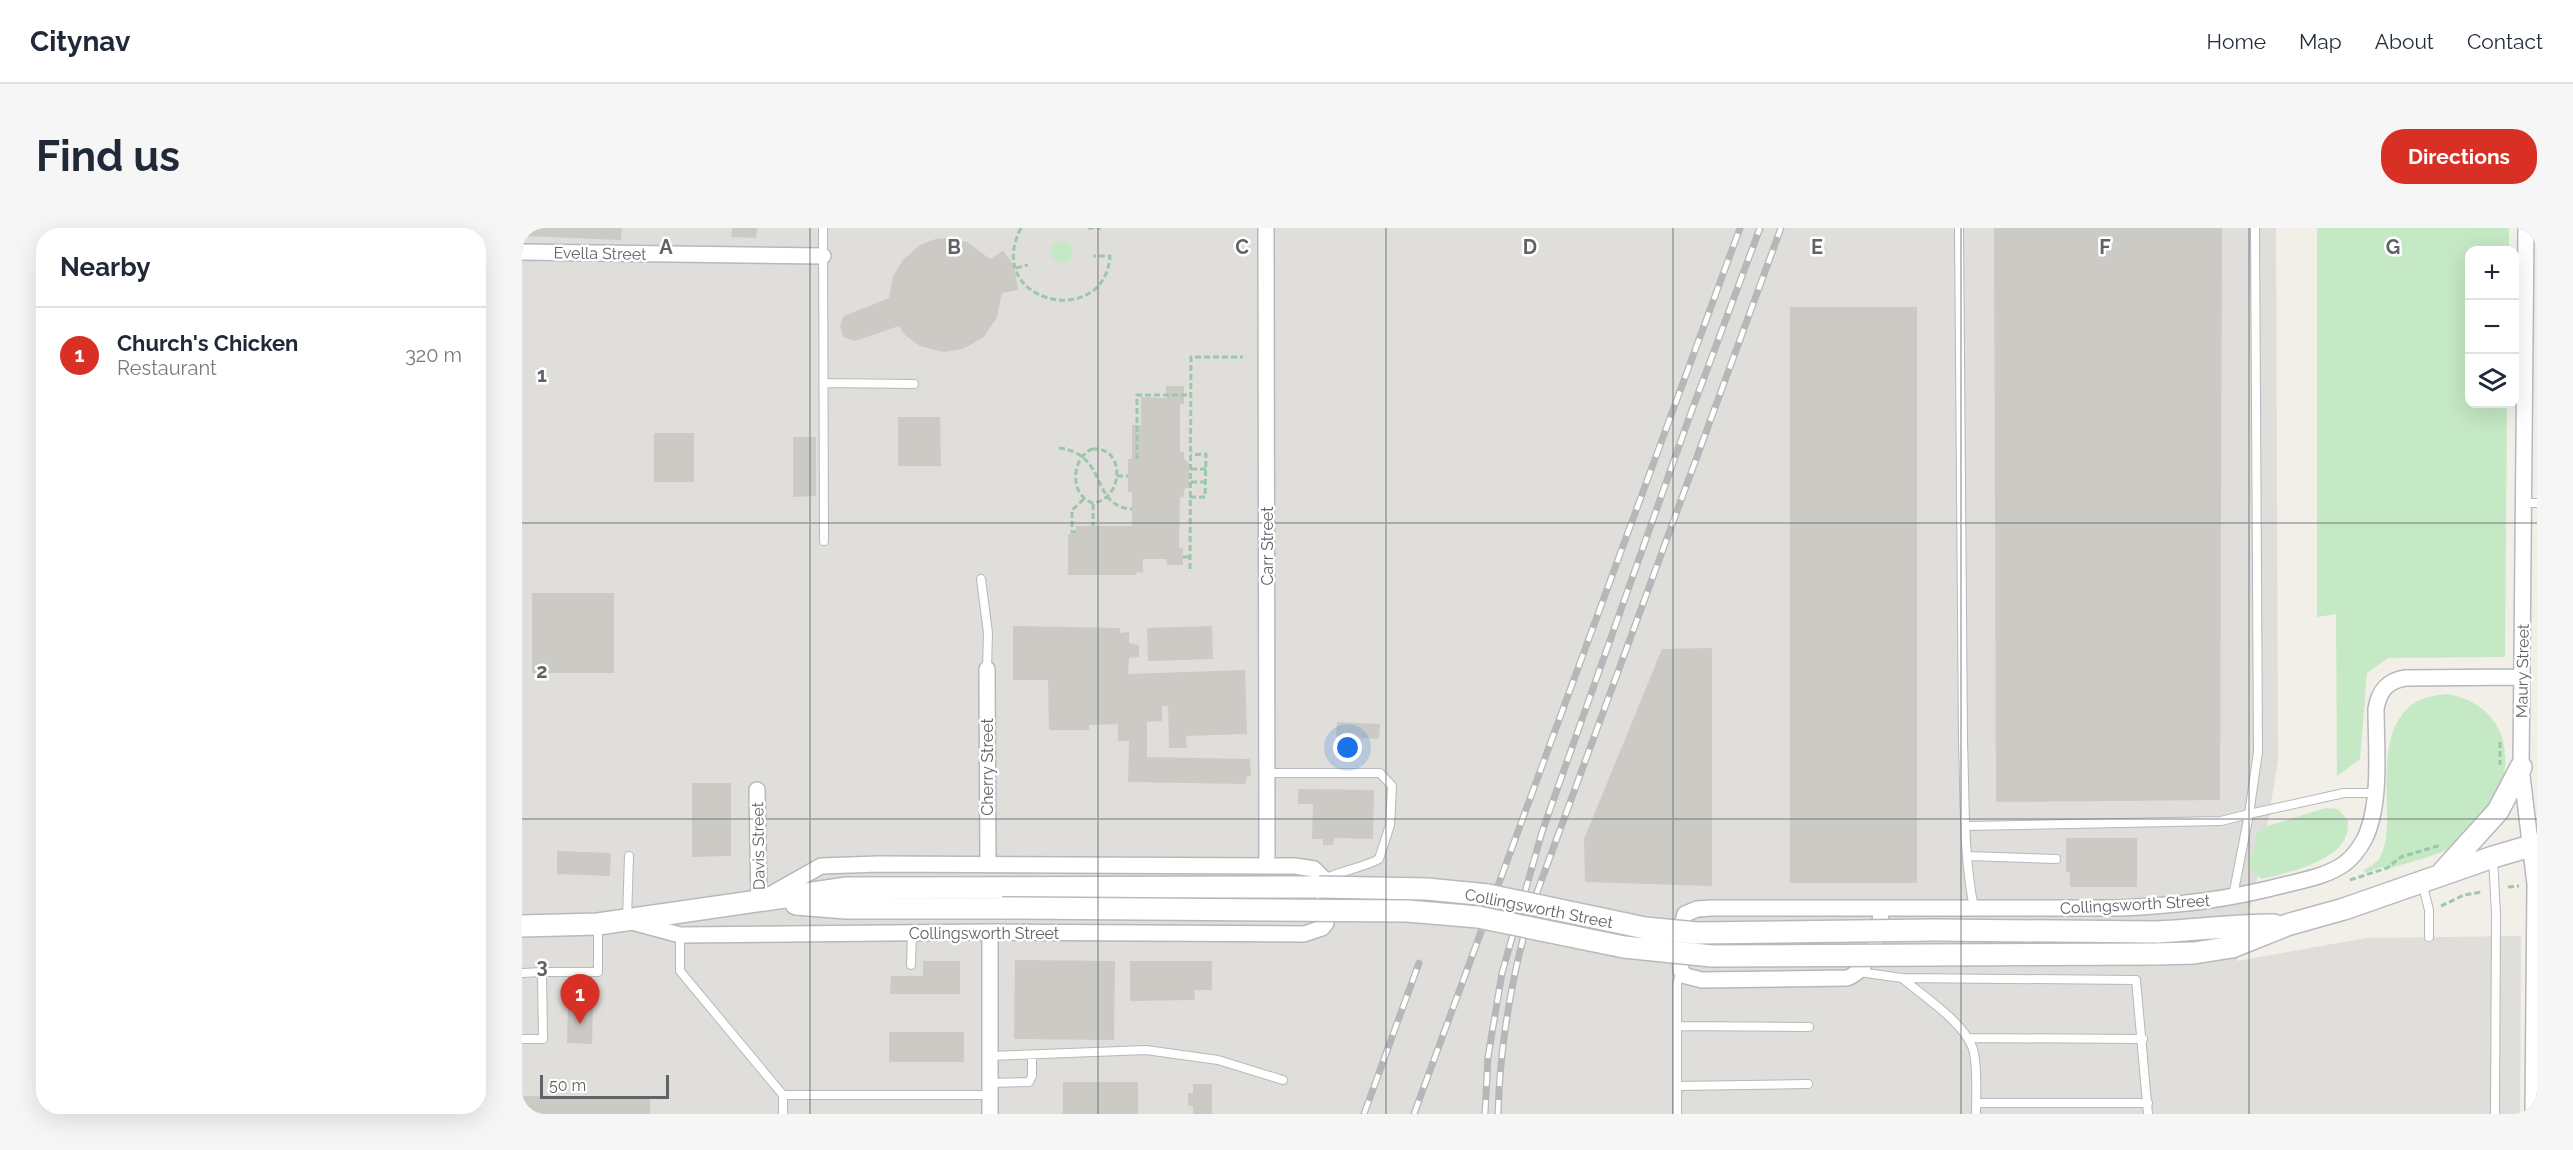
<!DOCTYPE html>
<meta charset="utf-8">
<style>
:root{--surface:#fff;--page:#f6f6f7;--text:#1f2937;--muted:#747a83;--line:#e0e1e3;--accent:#d93025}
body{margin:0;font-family:Raleway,sans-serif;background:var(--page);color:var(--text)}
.controls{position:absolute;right:18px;top:18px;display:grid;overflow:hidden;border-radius:12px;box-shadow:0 6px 24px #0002}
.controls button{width:54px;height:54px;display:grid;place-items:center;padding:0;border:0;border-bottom:2px solid var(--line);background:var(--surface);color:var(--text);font:30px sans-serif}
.scale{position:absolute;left:18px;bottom:15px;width:129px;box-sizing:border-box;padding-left:6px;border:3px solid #5f6368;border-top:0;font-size:16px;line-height:21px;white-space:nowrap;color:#5f6368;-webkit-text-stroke:4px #fff;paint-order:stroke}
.you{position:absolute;left:826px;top:520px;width:21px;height:21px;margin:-15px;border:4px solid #fff;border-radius:50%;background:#1a73e8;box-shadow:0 0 0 9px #1a73e833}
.badge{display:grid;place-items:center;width:39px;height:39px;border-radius:50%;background:var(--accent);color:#fff;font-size:20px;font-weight:700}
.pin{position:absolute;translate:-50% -50px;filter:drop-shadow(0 2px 3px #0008)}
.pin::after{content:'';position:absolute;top:32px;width:21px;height:18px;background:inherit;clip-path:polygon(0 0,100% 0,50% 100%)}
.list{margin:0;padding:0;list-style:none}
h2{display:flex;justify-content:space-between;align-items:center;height:78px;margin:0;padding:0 24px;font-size:26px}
h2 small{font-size:20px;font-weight:400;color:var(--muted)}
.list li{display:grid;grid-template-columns:39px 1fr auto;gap:18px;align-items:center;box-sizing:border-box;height:96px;padding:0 24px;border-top:2px solid var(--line)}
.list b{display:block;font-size:22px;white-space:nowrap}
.list p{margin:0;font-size:20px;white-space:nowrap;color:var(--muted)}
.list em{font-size:20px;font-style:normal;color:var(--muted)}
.icon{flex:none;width:33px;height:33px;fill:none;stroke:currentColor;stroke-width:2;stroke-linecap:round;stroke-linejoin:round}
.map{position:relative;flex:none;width:2015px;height:886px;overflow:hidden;border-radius:24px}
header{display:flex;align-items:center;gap:36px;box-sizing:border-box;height:84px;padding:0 30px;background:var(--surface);border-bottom:2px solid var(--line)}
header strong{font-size:28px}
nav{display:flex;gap:33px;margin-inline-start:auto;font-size:21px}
.intro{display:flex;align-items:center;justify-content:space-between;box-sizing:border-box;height:144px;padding:0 36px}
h1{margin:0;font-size:42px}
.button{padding:15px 27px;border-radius:24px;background:var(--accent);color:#fff;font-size:21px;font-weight:700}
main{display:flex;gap:36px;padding:0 36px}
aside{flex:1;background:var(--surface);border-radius:24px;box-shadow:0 6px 24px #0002}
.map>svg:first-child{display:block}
.industrial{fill:#e0deda}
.green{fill:#c5e8c5}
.building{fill:#cccac5}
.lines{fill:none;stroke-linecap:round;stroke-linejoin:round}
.lane-casing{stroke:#b5b8bc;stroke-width:10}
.street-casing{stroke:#b5b8bc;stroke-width:18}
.secondary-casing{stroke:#b6babf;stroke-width:24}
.path{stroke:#9cc7a9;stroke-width:3;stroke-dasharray:6 3;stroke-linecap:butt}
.lane{stroke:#fff;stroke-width:8}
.street{stroke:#fff;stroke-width:15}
.secondary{stroke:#fff;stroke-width:21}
.rail-casing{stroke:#b6b7b8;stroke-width:7}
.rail{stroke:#fff;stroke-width:4.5;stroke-dasharray:14;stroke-linecap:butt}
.secondary-bridge-casing{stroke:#b6babf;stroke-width:24;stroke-linecap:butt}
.secondary-bridge{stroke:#fff;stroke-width:21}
.grid{fill:none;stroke:#5f6368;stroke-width:1.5;stroke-opacity:0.55}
.labels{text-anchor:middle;stroke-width:5;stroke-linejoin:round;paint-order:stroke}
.street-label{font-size:16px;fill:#5f6368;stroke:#fff}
.grid-label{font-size:20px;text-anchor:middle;font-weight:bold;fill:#5f6368;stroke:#fff;stroke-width:5;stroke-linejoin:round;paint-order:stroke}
</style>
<header>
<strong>Citynav</strong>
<nav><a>Home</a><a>Map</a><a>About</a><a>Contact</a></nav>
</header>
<div class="intro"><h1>Find us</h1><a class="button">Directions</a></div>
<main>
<aside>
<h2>Nearby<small></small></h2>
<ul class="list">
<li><span class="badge">1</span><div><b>Church's Chicken</b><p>Restaurant</p></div><em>320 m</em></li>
</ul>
</aside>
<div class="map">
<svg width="2015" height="886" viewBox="0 0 2015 886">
<rect width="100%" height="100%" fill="#f1efe8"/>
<!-- industrial -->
<path class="industrial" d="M0,0H1754L1756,533L1739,636L1715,733L1844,710L1999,708L1998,886H0Z"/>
<!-- green -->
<path class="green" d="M1795,0H1987V22H1948V176H1985L1983,429L1866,430L1845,445L1838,531L1815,548L1814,386L1795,389Z
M529 24a11 11 0 1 1 22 0a11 11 0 1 1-22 0Z
M1926,466C1976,476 1993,516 1978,563C1974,574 1960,586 1952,595C1947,601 1941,611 1934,616C1918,628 1886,634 1866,641L1859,639L1843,645L1842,642C1847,639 1853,636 1857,631C1865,617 1865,601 1865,586C1865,551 1859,499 1891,476C1901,469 1914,467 1926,466Z
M1804,580L1816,581L1826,593C1826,597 1826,604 1824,608C1814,634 1765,645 1740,651L1732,646L1725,634L1731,627L1735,604H1738L1742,599Z"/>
<!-- building -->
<path class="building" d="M3,0H100L99,12L3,8Z
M210,0H235L234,10L209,9Z
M1472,0H1700L1698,572L1474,574Z
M414,11L424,10L445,14L468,31L481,23L492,37L496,62L480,65L475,89L462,109L441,121L421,124L398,118L383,107L377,98L333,113L321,109L318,98L322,88L367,70L371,48L381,32L398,17Z
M1268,79H1395V655H1268Z
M644,158H662V176H658V224H662V231L667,235V260H663L661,269H658L657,320H661V337H645L644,331H621V345L614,344L615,347H546V306H553L554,298H610V264H606V231H610V197H619V169L644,170Z
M376,189H418L419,238H376Z
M132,205H172V254H132Z
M271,209H294V268L271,269Z
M10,365H92V445H10Z
M491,398L598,400V405L607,404V415L617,417V429L607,430L606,446L723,442L725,506L664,508L665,520H647L646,478H640V493L625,494V529L728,531L729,548L725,549L723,556L606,554L607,513H596V496L567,497V502H527L526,452H491Z
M690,398L691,431L626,433L625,400Z
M1190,420V658L1063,654L1062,611L1140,421Z
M815,494L858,496L857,511L814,508Z
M170,555H209V628L170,629Z
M776,561L852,562L851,611L812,610L811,617H801V611H790L791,576H776Z
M1544,610H1615V659H1548V644H1544Z
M35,623L89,625L88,648L35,646Z
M493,732L593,733L592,812L492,811Z
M401,733H438V766H368L369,748H401Z
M608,733H690V762H672L673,772L608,773Z
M46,776L71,777L70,816L45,815Z
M367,804H442V834H367Z
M541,854H616V886H541Z
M671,856H690V886H671V878H666V865H671Z
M1,868L128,869V886H1Z"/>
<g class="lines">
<defs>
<path id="lane" d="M301,0L302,313
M1437,0L1441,514C1443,568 1441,626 1452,680
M1733,0L1736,524L1727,586L1822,565H1853
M302,155L392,156
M2002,275H2015
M459,351L466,405L465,441
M745,545H858L870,558L868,597L857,631C840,640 821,642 802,651
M1444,598L1699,593L1727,586L1711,668
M1446,628L1534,631
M1971,630L1974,686L1973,886
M1900,654L1907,682V709
M105,690L107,628
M158,707V743L261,867V886
M389,737L390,705
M1337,744L1380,750L1614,752L1626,886
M0,745L20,744
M1380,750C1401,768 1443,795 1451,821C1456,838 1454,868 1454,886
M1155,798L1287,799
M1446,810L1621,811
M0,811H21L20,744H76V697
M468,828L624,822L696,832L761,852
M468,855L507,854L510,848V827
M1155,858L1286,856
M261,867H468
M1454,875H1626
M1155,886V756L1159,743"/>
<path id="street" d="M744,0L745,637
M2004,0L1999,539L2013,656L2011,886
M0,24L301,28
M465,441L466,637
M1359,680C1359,702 1348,742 1325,750L1180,752L1164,748L1159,743L1157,708L1163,686L1175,681L1189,680H1599C1659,677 1704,672 1762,657C1782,652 1805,648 1822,636C1830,630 1837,621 1842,612C1860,577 1854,519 1854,481C1857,463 1865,453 1883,450L2000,449
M110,694L158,707L468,704L782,706L800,700L804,695L802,651L792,641L773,638L357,636L299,638L237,673L235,562
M468,886V704"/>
<path id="secondary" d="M1919,646L1976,583L1999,539
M274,676L324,680H480
M0,698L76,696L325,660L797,659
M1635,704C1674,702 1713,697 1752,697
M1634,726L1672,725L1710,719L1765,697L1822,681L1971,629L2015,616"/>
</defs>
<!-- lane casing -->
<use href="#lane" class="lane-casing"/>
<!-- street casing -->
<use href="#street" class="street-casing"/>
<!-- secondary casing -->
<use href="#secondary" class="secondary-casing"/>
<!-- path -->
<path class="path" d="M499,0C460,75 583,103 588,28H571
M566,0H579
M494,40L506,37
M537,220C587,226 567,278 610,281
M570,221C604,218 602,271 571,275C547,268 549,230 570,221Z
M615,231V167H669
M669,241H684
M595,248H606
M669,254H684
M668,269H683L684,226L669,227
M571,276V298
M554,304H550V282L562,271
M661,329H668
M668,341L669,129H721
M1978,514V537
M1828,652L1865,640L1879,629L1919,617
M1986,659L1997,658
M1919,678L1942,667L1959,664"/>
<!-- lane -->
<use href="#lane" class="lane"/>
<!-- street -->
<use href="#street" class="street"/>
<!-- secondary -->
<use href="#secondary" class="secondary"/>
<defs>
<path id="rail" d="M842,886L897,735
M892,886L1218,0
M963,886L966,829L980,745L1020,604L1167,190L1238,0
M976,886C978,815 990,746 1010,678L1259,0"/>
</defs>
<!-- rail casing -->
<use href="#rail" class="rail-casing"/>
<!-- rail -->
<use href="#rail" class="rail"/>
<defs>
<path id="secondary-bridge" d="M797,659L905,661L966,667L1123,700L1175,705L1413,702L1635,704
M480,680L885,683L956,689L1102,719L1190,728L1634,726"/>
</defs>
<!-- secondary-bridge casing -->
<use href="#secondary-bridge" class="secondary-bridge-casing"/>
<!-- secondary-bridge -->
<use href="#secondary-bridge" class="secondary-bridge"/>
</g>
<!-- grid -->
<path class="grid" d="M288,0V886M576,0V886M864,0V886M1151,0V886M1439,0V886M1727,0V886M0,295H2015M0,591H2015"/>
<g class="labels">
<!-- street labels -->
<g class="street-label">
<text transform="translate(78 25) rotate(1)" y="6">Evella Street</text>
<text transform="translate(745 318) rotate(-90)" y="6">Carr Street</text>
<text transform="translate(2000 443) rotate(-89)" y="6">Maury Street</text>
<text transform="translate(465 539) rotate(-90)" y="6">Cherry Street</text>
<text transform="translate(236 618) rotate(-91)" y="6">Davis Street</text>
<text transform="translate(1613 676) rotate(-3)" y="6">Collingsworth Street</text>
<text transform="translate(1017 680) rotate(11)" y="6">Collingsworth Street</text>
<text x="462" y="711">Collingsworth Street</text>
</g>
</g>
<g class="grid-label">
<text x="144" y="26">A</text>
<text x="432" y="26">B</text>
<text x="720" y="26">C</text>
<text x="1008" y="26">D</text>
<text x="1295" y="26">E</text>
<text x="1583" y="26">F</text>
<text x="1871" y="26">G</text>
<text x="20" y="154">1</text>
<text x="20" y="450">2</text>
<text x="20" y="745">3</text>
</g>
</svg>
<div class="controls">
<button>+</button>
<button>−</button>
<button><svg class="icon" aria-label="layers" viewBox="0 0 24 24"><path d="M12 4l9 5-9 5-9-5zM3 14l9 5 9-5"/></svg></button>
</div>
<div class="scale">50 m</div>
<div class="you"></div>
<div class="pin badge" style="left:58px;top:796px">1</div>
</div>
</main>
